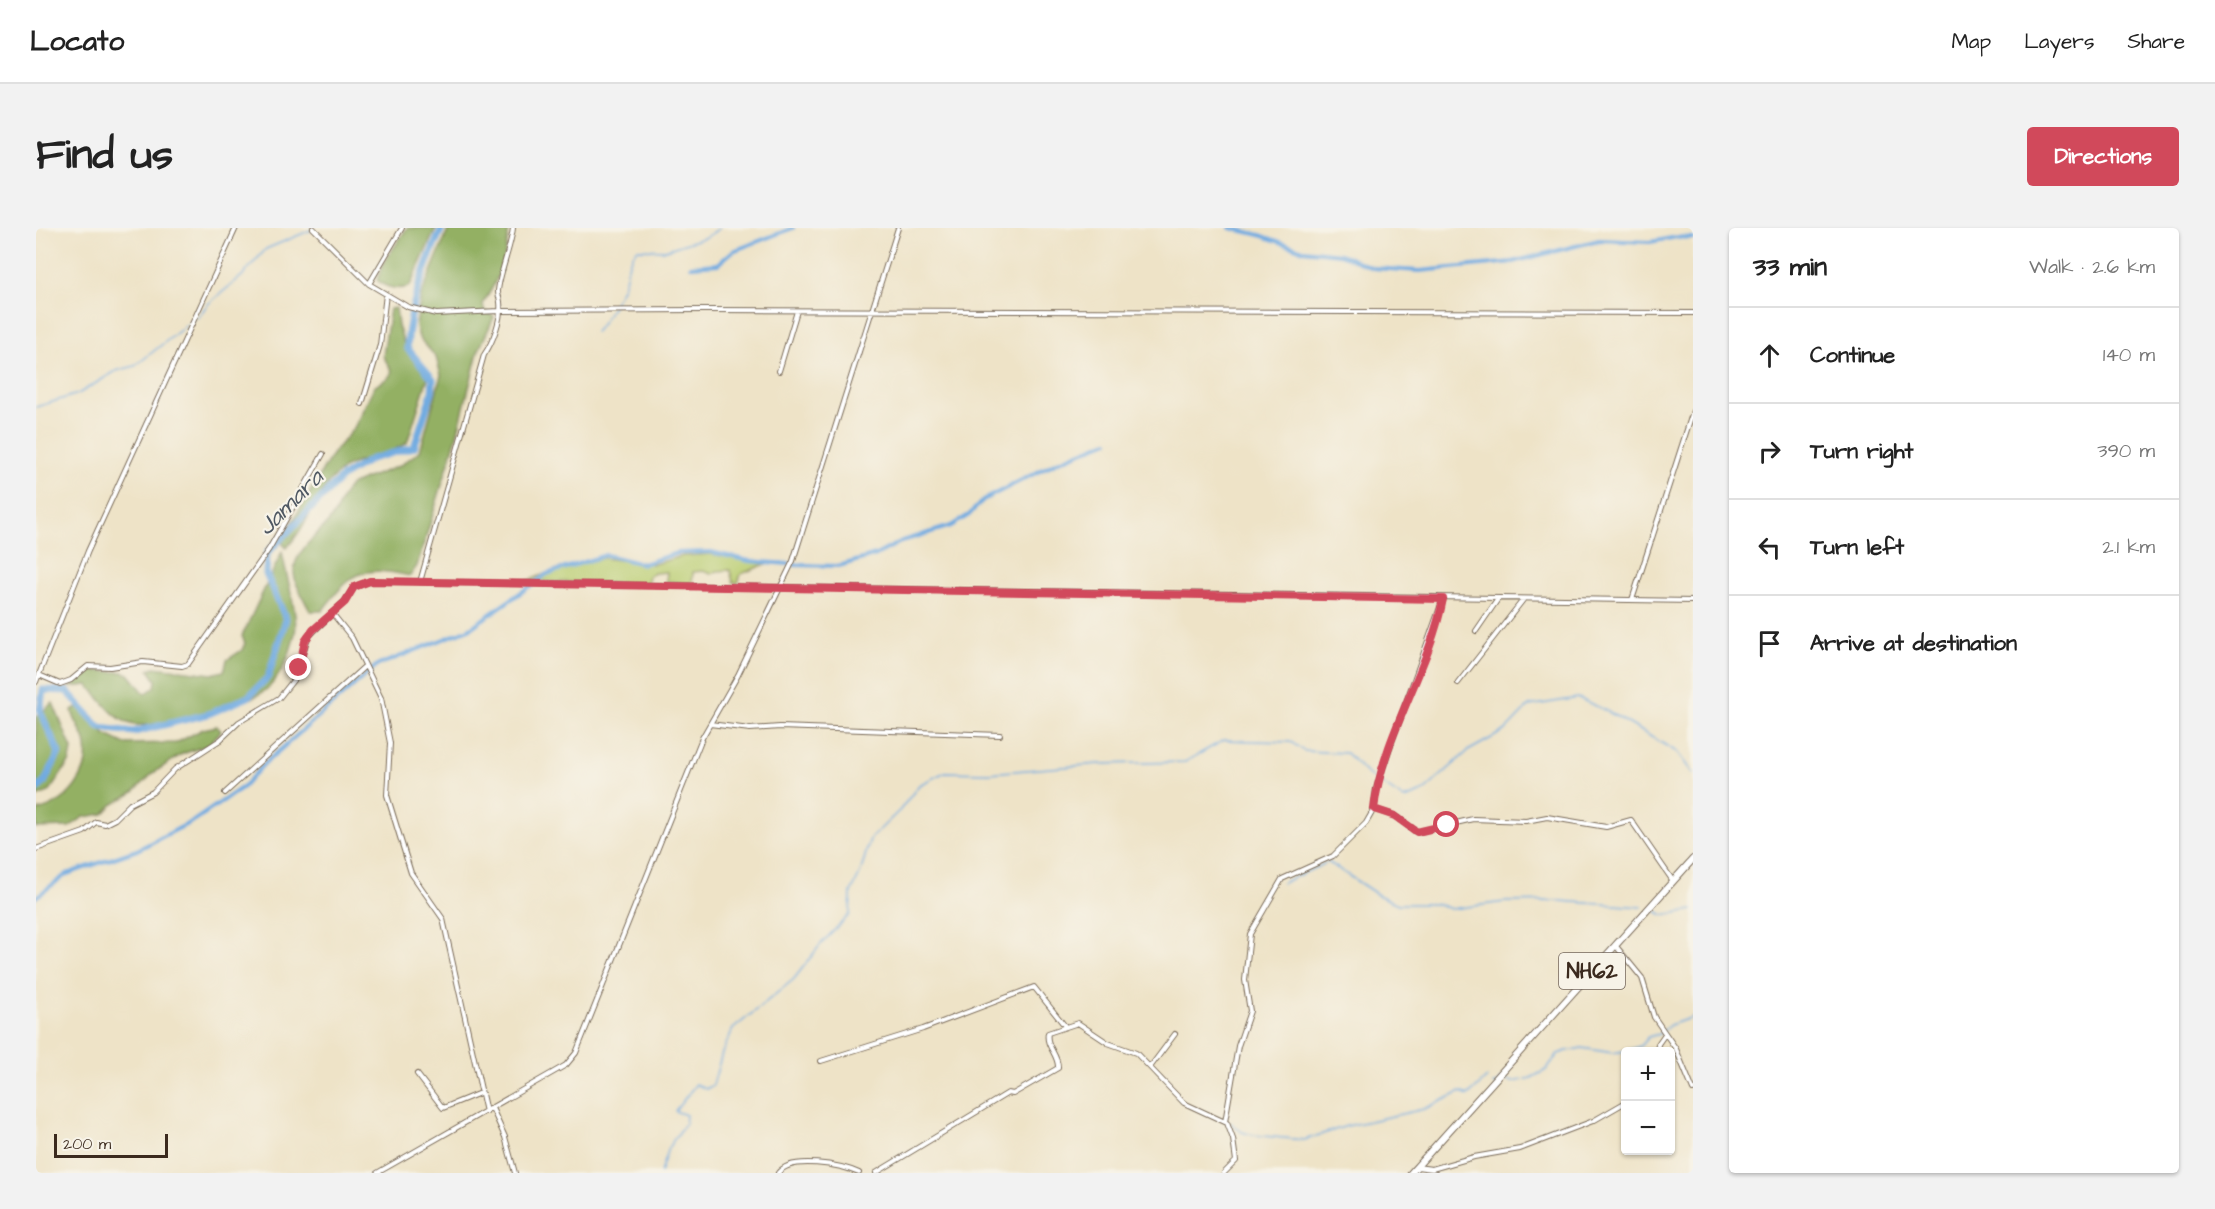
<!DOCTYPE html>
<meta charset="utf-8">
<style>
:root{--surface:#fff;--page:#f2f2f2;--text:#222;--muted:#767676;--line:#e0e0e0;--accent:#d1495b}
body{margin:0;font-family:"Architects Daughter",sans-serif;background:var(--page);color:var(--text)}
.controls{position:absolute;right:18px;bottom:18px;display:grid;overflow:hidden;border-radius:6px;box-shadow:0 2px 4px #0004}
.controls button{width:54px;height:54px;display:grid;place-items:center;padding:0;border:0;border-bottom:2px solid var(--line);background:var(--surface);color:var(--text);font:30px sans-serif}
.scale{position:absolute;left:18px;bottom:15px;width:114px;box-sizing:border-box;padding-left:6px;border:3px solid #3b2a1e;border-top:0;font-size:16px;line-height:21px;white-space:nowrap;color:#3b2a1e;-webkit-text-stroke:4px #f7f3e8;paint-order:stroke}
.stop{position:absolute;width:18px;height:18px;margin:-14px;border:4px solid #d1495b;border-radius:50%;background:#fff}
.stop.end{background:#d1495b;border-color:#fff;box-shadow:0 2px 6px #0008}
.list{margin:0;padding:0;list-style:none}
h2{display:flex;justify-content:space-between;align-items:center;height:78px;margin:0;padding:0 24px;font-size:26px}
h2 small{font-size:20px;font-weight:400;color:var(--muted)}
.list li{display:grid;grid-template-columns:39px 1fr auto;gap:18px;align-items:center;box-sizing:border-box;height:96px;padding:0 24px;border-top:2px solid var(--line)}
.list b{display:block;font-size:22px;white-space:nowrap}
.list em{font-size:20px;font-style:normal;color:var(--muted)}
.icon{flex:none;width:33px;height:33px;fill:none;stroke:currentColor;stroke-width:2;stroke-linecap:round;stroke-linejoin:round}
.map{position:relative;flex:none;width:1657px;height:945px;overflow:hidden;border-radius:6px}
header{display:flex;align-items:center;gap:36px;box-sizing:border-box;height:84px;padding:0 30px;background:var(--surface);border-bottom:2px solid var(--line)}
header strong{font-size:28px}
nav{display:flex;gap:33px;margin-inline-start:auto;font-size:21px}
.intro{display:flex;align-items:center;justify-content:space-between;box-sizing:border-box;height:144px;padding:0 36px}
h1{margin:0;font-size:42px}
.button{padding:15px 27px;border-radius:6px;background:var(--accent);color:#fff;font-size:21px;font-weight:700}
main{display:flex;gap:36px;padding:0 36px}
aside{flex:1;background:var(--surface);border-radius:6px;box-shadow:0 2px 4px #0004}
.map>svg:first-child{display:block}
.green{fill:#bacd71;stroke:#7a7c48;stroke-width:1.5}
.forest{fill:#93b063;stroke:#676d40;stroke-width:1.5}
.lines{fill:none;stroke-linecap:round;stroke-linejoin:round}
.stream{stroke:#71abe1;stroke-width:1.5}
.canal{stroke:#71abe1;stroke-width:4}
.river{stroke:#71abe1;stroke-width:7}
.street-casing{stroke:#7a6b59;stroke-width:6}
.primary-casing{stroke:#7a6b59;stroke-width:8}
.street{stroke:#fff;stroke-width:4}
.primary{stroke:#fff;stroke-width:6}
.route{stroke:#d1495b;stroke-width:8}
.labels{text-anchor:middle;stroke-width:4.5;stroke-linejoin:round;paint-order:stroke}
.shield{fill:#f7f3e8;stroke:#73665b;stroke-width:1.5}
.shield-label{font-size:21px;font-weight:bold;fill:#3b2a1e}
.water-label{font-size:24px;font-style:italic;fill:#4e5762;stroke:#f7f3e8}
</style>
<header>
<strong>Locato</strong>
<nav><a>Map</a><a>Layers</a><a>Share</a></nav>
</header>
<div class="intro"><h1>Find us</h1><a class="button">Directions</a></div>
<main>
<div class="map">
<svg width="1657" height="945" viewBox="0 0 1657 945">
<rect width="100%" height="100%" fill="#f7f3e8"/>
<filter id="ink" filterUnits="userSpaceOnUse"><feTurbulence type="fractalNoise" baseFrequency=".0167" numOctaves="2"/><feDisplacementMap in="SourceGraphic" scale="12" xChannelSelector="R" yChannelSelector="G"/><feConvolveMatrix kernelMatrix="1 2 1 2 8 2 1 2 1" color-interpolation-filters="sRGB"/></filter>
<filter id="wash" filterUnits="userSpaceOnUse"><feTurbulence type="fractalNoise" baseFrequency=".008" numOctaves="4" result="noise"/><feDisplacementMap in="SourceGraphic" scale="24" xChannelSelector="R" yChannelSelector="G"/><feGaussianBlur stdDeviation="1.35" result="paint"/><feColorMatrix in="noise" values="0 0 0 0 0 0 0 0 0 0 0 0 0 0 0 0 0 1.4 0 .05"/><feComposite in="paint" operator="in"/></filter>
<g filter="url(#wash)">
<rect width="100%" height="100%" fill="#eee3c7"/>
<!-- green -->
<path class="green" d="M675,326L730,336L705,346L702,355L697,354L694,342L681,343L675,346L667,343L657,344L656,356L630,353L631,344L619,345L613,348L611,356L491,353L522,341L567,330L618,336L647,328Z"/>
<!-- forest -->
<path class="forest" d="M371,0H400L374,58C364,63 349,60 341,52L347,36Z
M413,0H473C471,28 463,52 447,75L448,82L458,89L442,124L420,211L381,338L374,348C324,337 316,344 286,383H274C256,349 248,339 278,309C284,302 292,296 297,288C304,278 306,264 316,256L363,238L384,223L405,147L400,129L383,110L380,98L385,68Z
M360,80L362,98L368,115L393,146L371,215C364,218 357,223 350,226C336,232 319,232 307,241C280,261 273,298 250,320L245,313L297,225L318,200L338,159L353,149L356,143L347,128L354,81Z
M246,324C249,343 263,389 259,405C255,423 247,444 234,458C217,477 125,500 100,497C80,495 65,471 52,457L34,459L56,443L87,444L93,446L109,466L119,459L120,452L113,442L118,439L176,446L188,443L191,432L206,422L209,415L206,408Z
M17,475L36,521L34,533L13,564L0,569V489Z
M41,479L57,490L68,506L89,516L140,515L167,501L181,498L185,503L172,517L146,526L117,545L98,564L76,577L67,586L48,589L33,599L0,600V583C31,577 57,546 49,513C46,502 38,494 36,482Z"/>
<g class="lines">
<!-- stream -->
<path class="stream" d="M161,90L172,76L206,48L230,21L275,2
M559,104C565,99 586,63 588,55C593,42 590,32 602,21L629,22L670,9L684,0
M0,179L42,166L80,143L99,138L157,92
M1246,655L1292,634L1342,667L1362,676H1402L1415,681L1469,674L1524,673L1606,679
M1619,682L1627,687L1657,682
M1457,856L1460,857L1465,851L1477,854L1495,850L1510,842L1522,826L1531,823L1546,820L1577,825L1594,822L1604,818L1612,809L1623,806L1634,797L1657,789
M1195,895L1206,904L1217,907L1268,912L1311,898L1388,881L1425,864L1432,868L1451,850
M624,945L632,920L649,896L650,887L639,883L660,856L670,861L677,857L686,825L697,801L758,751L785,716L814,686L815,664L824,646L834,611L864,582L883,557L909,544L953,545L1063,536L1149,534L1188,512L1255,514L1268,523L1310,525L1330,545L1368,571L1387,564L1432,523L1470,502L1493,478L1542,470L1571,483L1641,524L1657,546"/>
<!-- canal -->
<path class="canal" d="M1194,0L1224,7L1267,22L1304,26L1337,40L1384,43L1477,34L1563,12L1614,14L1641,9L1657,10
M655,38L682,36L697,23L757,0
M758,337L803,338L840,327L866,313L915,298L933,287L947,272L1021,234L1072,213
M0,669L31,646L101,622L159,592L207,559L228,536L340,438L433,401L511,346L570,327L607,336L641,325L675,324L713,333L753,336"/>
<!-- river -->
<path class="river" d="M0,562L8,555L23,525L4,483L7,462L31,463L64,500L98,504L172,486L212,469L232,449L250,391L230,346L231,325L306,249L335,231L378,219L396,164L397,151L371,120C373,78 389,37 406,0"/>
</g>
</g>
<g filter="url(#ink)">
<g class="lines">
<defs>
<path id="street" d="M277,0L333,56L366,0
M333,56L372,79L400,86L463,83L669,82L1657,85
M743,143L761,83
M326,176L344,117L350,66
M384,354L448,127C457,114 466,90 464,74C464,70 462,68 462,64C462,50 475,19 477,0
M1596,372L1657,183
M296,385L316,410L345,470L354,515L351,567L375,645L407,691L450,884
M1440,403L1462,371
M3,447L24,456L35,452L52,438L74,439L107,434L146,438L152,436L233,321L287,226
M0,454L52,323L200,0
M1422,455L1487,372
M674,496L714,501L744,499L964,507
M189,565L329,438
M1338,581L1359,588L1381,604L1437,591L1490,593L1511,589L1570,599L1595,592L1637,653
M0,621L48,604L60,594L69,596L79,591L94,576L117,564L139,541L184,512L203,494L243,470L259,450L272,409L309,373L318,359L334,353L1657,373
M1579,717L1606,750L1618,789L1640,821L1657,862
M1621,824L1622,816L1629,806
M785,833L887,801L998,759L1029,798
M1115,838L1139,806
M381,846L407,880L444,865
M456,880L469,909L479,945
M1189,894L1202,818L1214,783L1209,752L1214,706L1246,651L1297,628L1330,595L1338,581L1340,561L1354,519L1407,371
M1381,939L1396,941L1438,929L1484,921L1557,893L1590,874
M341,945L530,837L540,825L666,510L702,447L757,333L862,0
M742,945C755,927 805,937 823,945
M840,945L972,865L977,866L1022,840C1023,827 1009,818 1012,805L1042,795L1072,815L1100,825L1148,875L1191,895L1197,911L1200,933L1188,945"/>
<path id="primary" d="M1375,945L1657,631"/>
</defs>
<!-- street casing -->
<use href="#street" class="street-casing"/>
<!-- primary casing -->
<use href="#primary" class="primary-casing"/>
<!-- street -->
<use href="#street" class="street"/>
<!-- primary -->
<use href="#primary" class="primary"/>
</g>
</g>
<g class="lines" filter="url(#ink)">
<!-- route -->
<path class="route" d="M263,440L269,413L277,402L309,374L318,359L334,353L1407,371C1393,443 1346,508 1338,581L1359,588L1381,604L1411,597"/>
</g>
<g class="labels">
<!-- shield labels -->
<rect class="shield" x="1523" y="725" width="66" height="36" rx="4.5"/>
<g class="shield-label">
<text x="1556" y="750">NH62</text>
</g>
<!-- water labels -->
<g class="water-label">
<text transform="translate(254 274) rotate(-45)" y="8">Jamara</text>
</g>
</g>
</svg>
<div class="controls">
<button>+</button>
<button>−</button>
</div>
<div class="scale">200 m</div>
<div class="stop" style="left:1411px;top:597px"></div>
<div class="stop end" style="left:263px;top:440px"></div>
</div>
<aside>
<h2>33 min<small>Walk · 2.6 km</small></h2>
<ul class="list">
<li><svg class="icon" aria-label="ahead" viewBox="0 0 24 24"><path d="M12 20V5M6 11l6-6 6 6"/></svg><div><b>Continue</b></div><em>140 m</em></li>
<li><svg class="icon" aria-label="right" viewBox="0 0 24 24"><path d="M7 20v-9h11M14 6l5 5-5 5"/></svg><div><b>Turn right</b></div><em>390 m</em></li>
<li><svg class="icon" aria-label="left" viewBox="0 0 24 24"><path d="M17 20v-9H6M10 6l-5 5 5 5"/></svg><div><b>Turn left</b></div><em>2.1 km</em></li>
<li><svg class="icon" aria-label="arrive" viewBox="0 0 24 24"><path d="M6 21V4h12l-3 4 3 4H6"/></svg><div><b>Arrive at destination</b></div></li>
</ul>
</aside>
</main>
